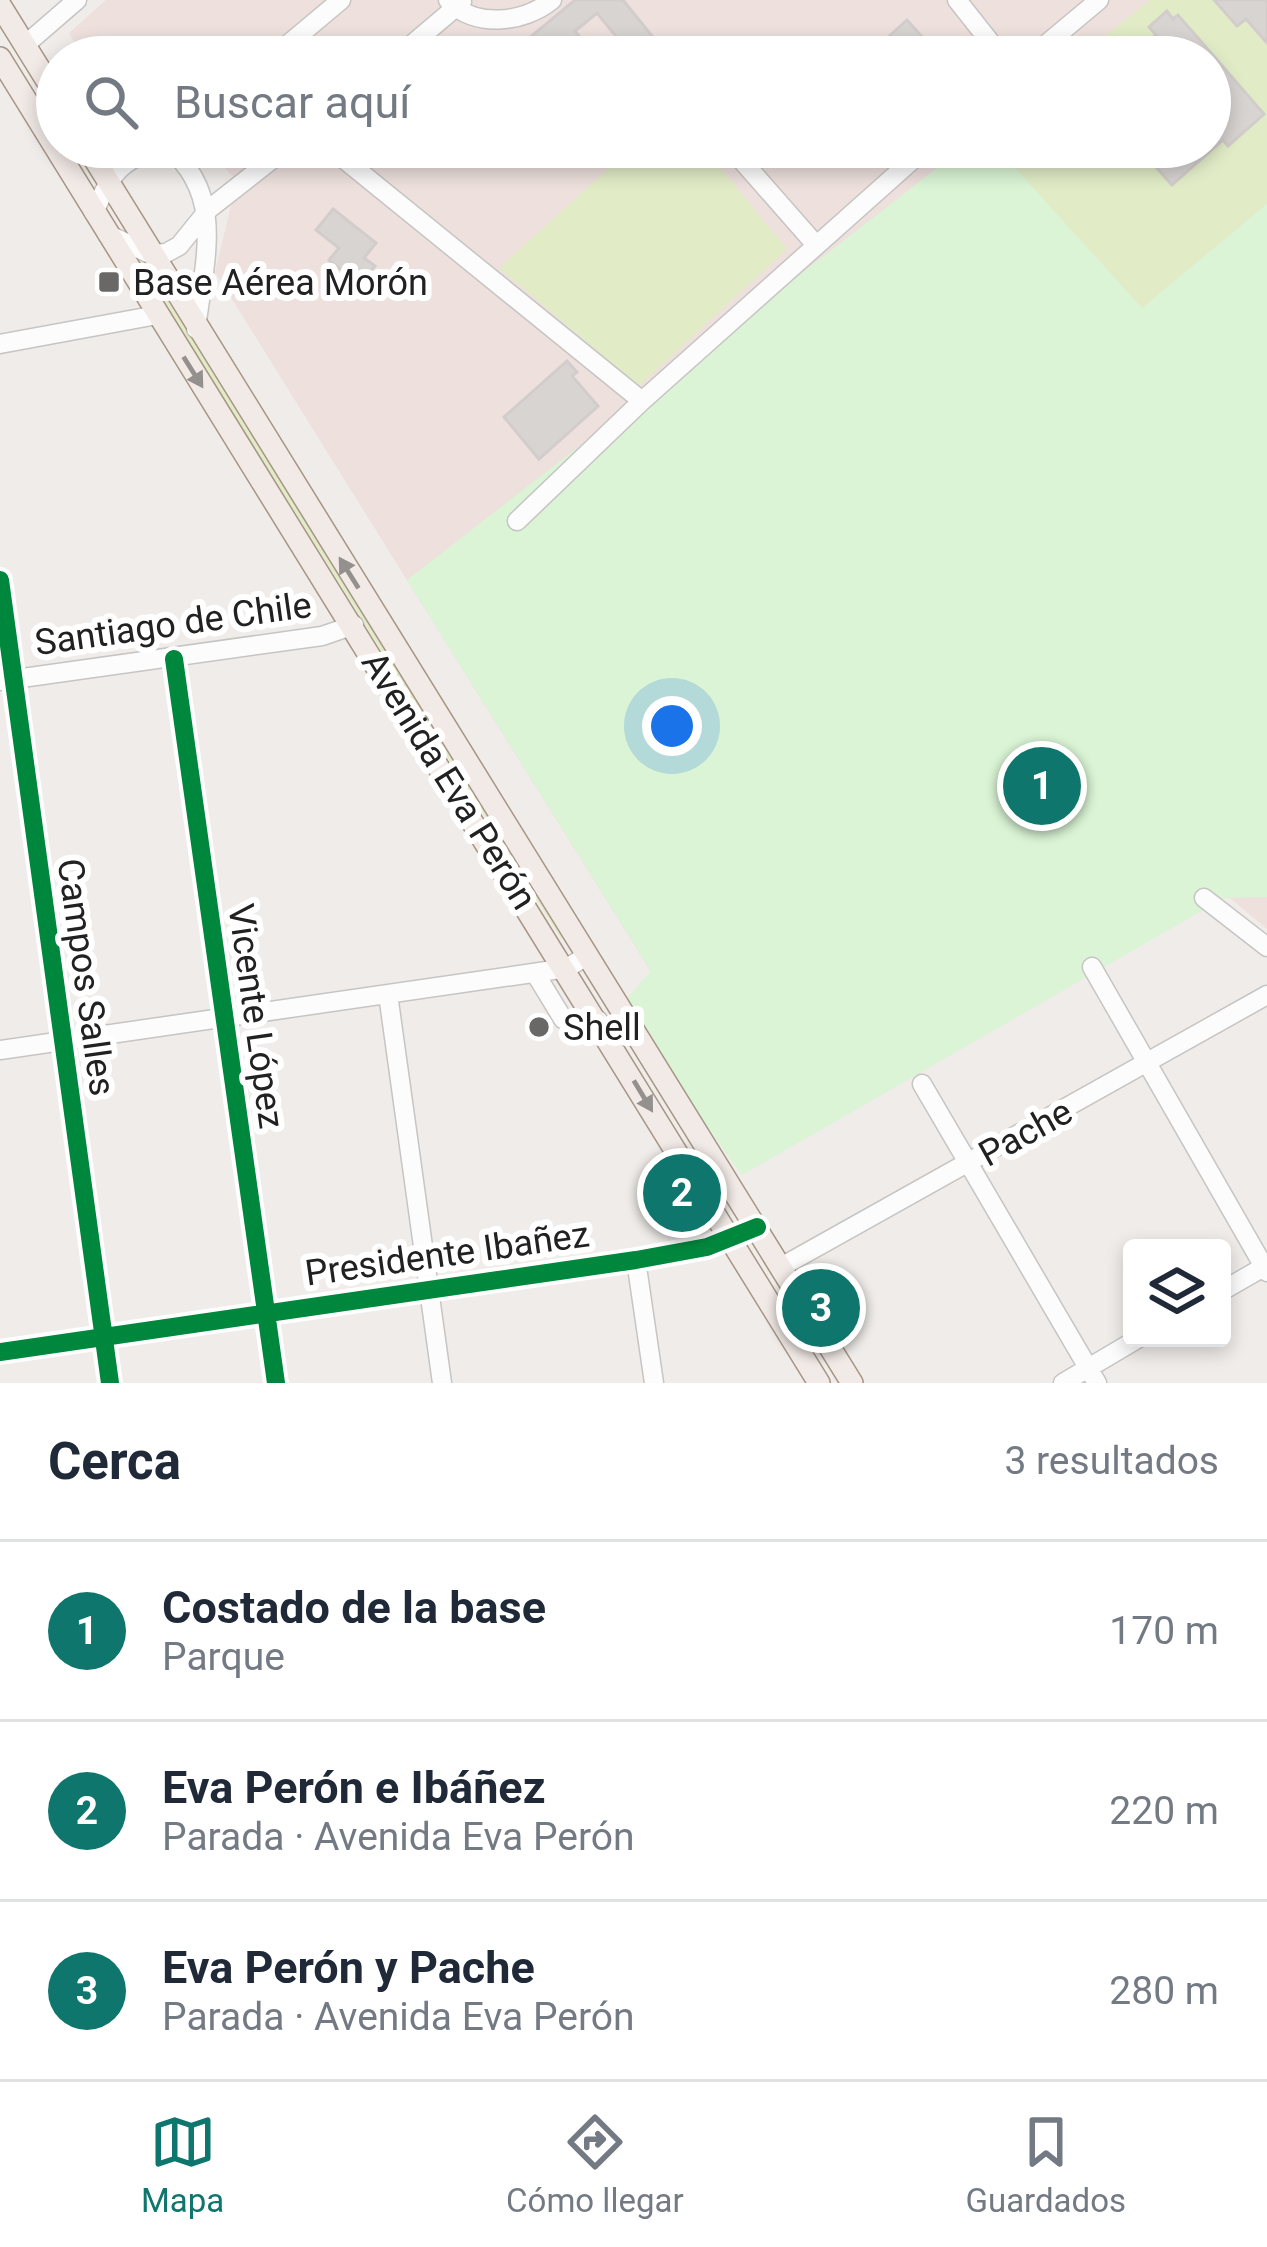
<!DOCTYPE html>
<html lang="es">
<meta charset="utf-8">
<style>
:root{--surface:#fff;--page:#f6f6f7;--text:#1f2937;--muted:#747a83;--line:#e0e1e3;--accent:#0f766e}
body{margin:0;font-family:Roboto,sans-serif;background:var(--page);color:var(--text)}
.controls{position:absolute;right:36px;bottom:36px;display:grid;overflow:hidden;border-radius:12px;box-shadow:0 6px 18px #0003}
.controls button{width:108px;height:108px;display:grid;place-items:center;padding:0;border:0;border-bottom:3px solid var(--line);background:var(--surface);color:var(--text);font:60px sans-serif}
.you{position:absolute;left:672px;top:726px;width:42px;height:42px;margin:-30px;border:9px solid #fff;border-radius:50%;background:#1a73e8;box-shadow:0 0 0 18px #1a73e833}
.badge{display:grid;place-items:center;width:78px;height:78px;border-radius:50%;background:var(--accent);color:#fff;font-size:39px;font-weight:700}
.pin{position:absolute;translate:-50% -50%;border:6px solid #fff;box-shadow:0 3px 12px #0006}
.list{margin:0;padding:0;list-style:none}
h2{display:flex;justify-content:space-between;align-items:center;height:156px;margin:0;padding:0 48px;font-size:51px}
h2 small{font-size:39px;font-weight:400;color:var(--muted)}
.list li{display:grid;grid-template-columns:78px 1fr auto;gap:36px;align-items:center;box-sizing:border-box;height:180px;padding:0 48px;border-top:3px solid var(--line)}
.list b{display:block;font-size:45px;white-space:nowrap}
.list p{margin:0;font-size:39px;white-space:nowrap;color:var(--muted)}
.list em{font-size:39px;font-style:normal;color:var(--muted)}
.icon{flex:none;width:66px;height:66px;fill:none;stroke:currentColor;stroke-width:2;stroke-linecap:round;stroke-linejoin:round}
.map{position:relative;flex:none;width:1267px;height:1383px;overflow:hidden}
.search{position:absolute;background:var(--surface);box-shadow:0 6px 18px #0003;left:36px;right:36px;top:36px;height:132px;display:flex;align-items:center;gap:30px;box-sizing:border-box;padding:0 42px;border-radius:66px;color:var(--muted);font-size:45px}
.sheet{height:696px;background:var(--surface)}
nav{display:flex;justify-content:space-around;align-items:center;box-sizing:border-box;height:168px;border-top:3px solid var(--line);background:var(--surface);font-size:33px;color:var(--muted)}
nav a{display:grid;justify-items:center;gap:6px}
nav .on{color:var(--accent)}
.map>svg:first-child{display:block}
.military{fill:#ede0dd}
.grass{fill:#e1ecc7}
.park{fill:#daf4d5}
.building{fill:#d7d4d2;stroke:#d2cdcb;stroke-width:3}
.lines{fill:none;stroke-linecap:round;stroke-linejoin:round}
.minor-casing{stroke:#c6c5c4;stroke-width:21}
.major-casing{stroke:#a69585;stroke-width:24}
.minor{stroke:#fdfcfc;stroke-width:18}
.major{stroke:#f2eae6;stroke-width:21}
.cycleway-casing{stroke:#fff;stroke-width:26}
.cycleway{stroke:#00873e;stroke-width:18}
.oneway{fill:#94908d}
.poi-dot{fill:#696867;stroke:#fff;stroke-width:4.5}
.labels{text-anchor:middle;stroke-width:12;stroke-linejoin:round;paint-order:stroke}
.poi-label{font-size:36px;fill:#212121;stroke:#fff;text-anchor:start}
.street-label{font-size:36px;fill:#212121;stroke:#fff}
</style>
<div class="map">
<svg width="1267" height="1383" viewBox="0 0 1267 1383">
<rect width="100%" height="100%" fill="#efece9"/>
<!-- military -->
<path class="military" d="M106,0H1267V929L1212,883L754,1137L215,272L232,202L243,189L207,147H1210V57H83L69,33Z"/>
<!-- grass -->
<path class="grass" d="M1150,0H1267V204L1142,308L996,147H1210V57H1078Z
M632,147H703L787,249L639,386L499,268Z
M143,261L564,935L561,938L140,264Z"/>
<!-- park -->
<path class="park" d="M964,147H996L1142,308L1267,204V897L1224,898L742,1175L620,1006L651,971L407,580Z"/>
<!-- building -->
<path class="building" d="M575,0H623L669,57H633L597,13L575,31L596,57H558L552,51L544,57H506Z
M1214,0H1267V43L1246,19L1237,26Z
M1167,11L1173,19L1178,15L1264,114L1228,146L1223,140L1172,185L1138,147H1210V57H1130L1156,35L1149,27Z
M907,20L940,57H866Z
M333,209L376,243L364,258L375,266L360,285L329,260L339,248L316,230Z
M567,361L577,372L572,376L598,406L539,459L504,417Z"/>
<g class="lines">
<defs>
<path id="minor" d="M448,0C474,29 524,23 552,0
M957,0L1002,57
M25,45L77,0
M273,57L341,0
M397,57L462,2
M1031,57L1099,0
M168,147C226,196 204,261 196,329
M329,147L642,401
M730,147L816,245
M94,213C110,174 121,160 161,147
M107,234L150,254L166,253L179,246L209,209L288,147
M0,344L157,315
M517,521L642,401L927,147
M0,580L110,1383
M174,659L276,1383
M0,681L322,636L354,625
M1204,898L1267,947
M1092,967L1267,1272
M535,973L563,1019L598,1020
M388,994L442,1383
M0,1050L567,968L588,955
M922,1084L1097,1383
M636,1260L654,1383
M781,1267L1267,995
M1222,1291L1267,1265
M0,1352L636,1260L707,1247L757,1227
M1063,1383L1139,1338"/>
<path id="major" d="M0,5L57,97
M0,58L819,1383
M87,147L852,1383"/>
</defs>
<!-- minor casing -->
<use href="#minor" class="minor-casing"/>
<!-- major casing -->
<use href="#major" class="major-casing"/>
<!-- minor -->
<use href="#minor" class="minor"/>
<!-- major -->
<use href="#major" class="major"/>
<defs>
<path id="cycleway" d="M0,580L110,1383
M174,659L276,1383
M0,1352L636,1260L707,1247L757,1227"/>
</defs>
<!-- cycleway casing -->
<use href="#cycleway" class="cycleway-casing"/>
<!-- cycleway -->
<use href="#cycleway" class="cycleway"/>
</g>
<!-- one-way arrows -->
<defs><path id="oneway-solid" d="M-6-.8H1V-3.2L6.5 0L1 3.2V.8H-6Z" transform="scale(3)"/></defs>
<g class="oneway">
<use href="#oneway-solid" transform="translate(193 372) rotate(58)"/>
<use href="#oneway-solid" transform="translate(349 573) rotate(-122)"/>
<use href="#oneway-solid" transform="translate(643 1096) rotate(59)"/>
</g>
<!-- markers -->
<g class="poi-dot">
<rect x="97" y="270" width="24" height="24" rx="6"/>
<circle cx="539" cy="1027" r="12"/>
</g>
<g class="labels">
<!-- poi labels -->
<g class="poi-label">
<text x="133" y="295">Base Aérea Morón</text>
<text x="563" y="1040">Shell</text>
</g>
<!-- street labels -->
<g class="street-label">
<text transform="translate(173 623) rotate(-8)" y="13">Santiago de Chile</text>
<text transform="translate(450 780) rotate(58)" y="13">Avenida Eva Perón</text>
<text transform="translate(87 977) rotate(82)" y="13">Campos Salles</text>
<text transform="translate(257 1016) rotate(82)" y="13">Vicente López</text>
<text transform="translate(1025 1132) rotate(-29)" y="13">Pache</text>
<text transform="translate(447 1253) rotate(-8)" y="13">Presidente Ibañez</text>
</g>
</g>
</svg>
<div class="controls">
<button><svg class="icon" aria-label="layers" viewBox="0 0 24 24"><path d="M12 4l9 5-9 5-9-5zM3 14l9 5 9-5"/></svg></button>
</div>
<div class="you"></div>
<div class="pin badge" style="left:1042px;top:786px">1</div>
<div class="pin badge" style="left:682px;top:1193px">2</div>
<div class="pin badge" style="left:821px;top:1308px">3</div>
<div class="search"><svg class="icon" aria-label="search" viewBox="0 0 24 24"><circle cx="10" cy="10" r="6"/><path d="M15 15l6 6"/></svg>Buscar aquí</div>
</div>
<section class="sheet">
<h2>Cerca<small>3 resultados</small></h2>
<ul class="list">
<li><span class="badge">1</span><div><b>Costado de la base</b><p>Parque</p></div><em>170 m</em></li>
<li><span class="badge">2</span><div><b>Eva Perón e Ibáñez</b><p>Parada · Avenida Eva Perón</p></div><em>220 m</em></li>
<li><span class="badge">3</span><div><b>Eva Perón y Pache</b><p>Parada · Avenida Eva Perón</p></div><em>280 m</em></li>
</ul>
</section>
<nav>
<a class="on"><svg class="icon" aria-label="map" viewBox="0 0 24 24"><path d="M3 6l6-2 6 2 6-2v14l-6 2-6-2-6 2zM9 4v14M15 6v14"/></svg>Mapa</a>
<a><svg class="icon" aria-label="directions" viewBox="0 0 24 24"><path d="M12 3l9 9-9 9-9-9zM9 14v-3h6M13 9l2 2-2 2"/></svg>Cómo llegar</a>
<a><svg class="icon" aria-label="saved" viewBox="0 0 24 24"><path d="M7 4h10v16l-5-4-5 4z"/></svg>Guardados</a>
</nav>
